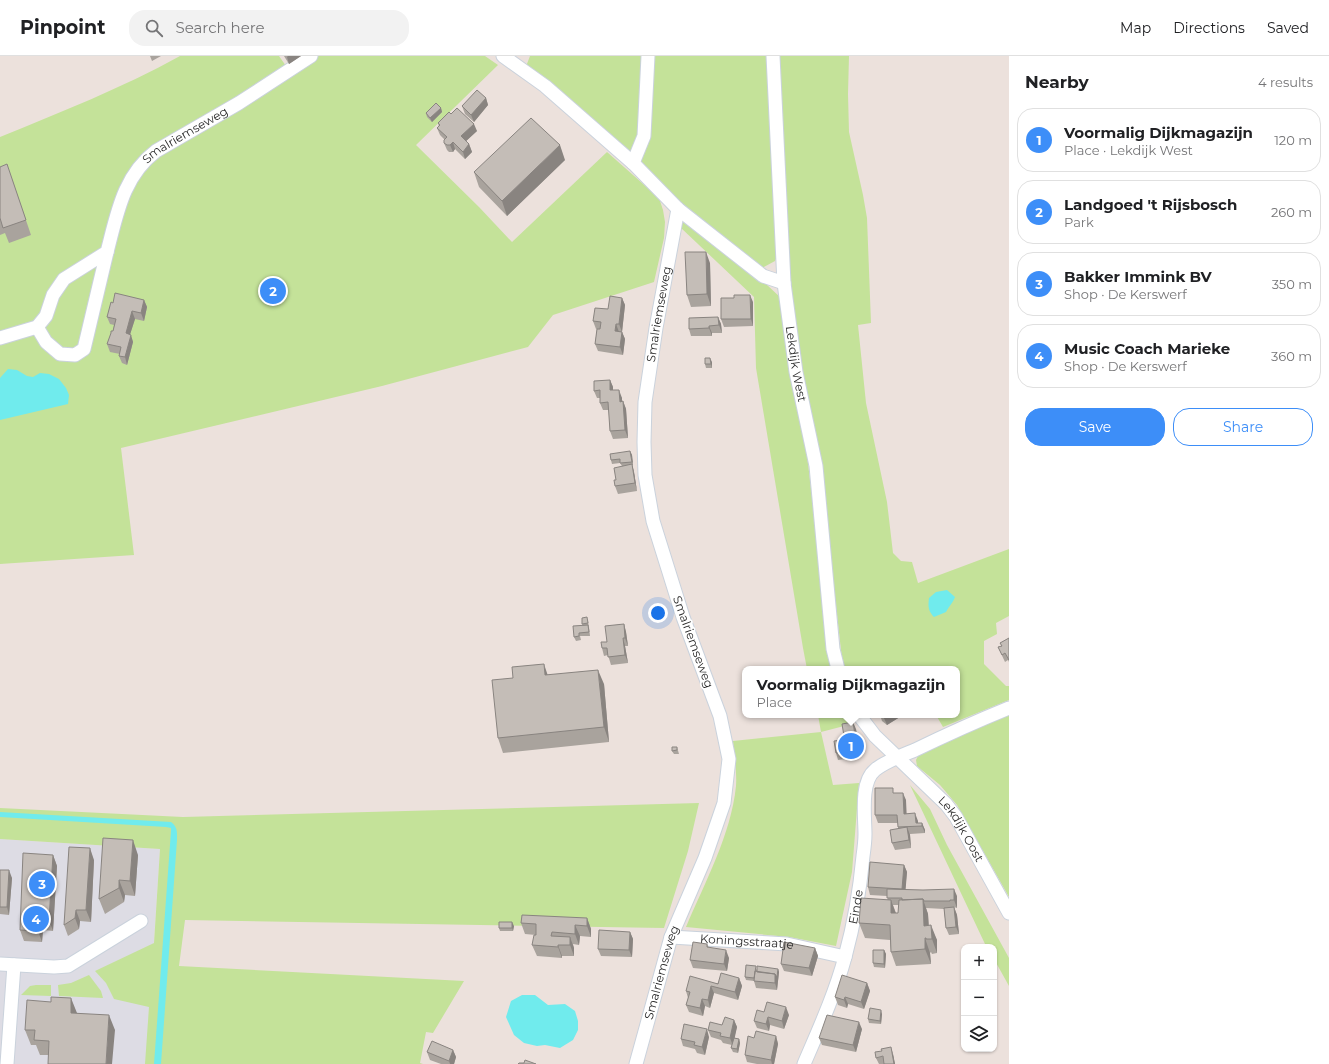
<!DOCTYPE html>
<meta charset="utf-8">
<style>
:root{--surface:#fff;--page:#f2f2f2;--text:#202124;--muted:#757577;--line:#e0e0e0;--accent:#3d8ef8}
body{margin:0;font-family:Montserrat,sans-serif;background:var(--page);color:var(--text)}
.controls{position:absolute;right:12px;bottom:12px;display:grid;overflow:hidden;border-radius:8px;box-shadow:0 1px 3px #0004}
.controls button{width:36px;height:36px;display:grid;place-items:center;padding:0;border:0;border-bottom:1px solid var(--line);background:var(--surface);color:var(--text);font:20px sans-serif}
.you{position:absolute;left:658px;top:557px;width:14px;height:14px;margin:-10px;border:3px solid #fff;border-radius:50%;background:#1a73e8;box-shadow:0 0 0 6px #1a73e833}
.badge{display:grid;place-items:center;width:26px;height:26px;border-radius:50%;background:var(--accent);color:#fff;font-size:13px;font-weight:700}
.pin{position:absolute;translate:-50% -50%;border:2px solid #fff;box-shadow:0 1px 4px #0006}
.popup{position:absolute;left:742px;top:610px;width:218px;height:52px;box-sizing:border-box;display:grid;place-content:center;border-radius:8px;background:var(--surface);filter:drop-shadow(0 1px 3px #0005);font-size:13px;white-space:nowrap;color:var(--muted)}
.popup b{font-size:15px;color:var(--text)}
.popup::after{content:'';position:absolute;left:50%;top:100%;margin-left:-8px;border:8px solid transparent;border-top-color:var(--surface)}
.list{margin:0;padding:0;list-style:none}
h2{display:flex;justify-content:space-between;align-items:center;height:52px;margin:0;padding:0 16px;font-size:17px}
h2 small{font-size:13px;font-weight:400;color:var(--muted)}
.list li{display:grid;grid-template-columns:26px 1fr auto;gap:12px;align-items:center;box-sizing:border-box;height:64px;margin:0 8px 8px;padding:0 8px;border:1px solid var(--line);border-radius:16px}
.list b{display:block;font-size:15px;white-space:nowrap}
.list p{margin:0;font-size:13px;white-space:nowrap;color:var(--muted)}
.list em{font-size:13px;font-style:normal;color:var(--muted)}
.actions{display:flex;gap:8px;padding:12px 16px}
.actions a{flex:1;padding:9px 0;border:1px solid var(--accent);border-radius:16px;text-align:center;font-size:14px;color:var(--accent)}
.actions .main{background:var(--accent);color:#fff}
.icon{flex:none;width:22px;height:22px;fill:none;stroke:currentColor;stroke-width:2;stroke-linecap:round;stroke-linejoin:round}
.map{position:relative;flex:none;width:1009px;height:1008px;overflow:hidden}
header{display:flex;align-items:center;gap:24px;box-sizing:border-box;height:56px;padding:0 20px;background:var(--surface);border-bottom:1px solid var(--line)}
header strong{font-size:19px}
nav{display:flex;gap:22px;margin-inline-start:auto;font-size:14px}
.search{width:280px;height:36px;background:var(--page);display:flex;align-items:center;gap:10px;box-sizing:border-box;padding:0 14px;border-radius:16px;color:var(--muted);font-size:15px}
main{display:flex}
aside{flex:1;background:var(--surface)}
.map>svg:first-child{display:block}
.industrial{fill:#dddce4}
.green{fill:#c4e299}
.water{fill:#70ebed}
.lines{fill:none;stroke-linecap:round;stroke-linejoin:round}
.minor-casing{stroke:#cad2dc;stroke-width:15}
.minor{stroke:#fff;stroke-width:13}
.wall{fill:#a9a39d;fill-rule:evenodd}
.shaded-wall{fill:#898480}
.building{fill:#c4bdb7;stroke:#898480}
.labels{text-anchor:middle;stroke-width:3.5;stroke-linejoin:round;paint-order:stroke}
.street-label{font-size:12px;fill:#2a2a2a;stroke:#fff}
</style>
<header>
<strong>Pinpoint</strong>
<div class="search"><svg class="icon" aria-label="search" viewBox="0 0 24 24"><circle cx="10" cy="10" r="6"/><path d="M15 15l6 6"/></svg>Search here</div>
<nav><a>Map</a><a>Directions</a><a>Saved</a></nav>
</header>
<main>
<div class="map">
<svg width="1009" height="1008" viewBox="0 0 1009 1008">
<rect width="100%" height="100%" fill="#ece1dc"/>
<!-- industrial -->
<path class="industrial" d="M0,783L160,793L146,1008H0Z"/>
<!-- green -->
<path class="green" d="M180,0H279L286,10L301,0H485L498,9L416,89L479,151L512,186L607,96L659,142L663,154L665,166L664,182L654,226L553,259L528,291L382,330L121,392L134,499L0,508V81C61,56 122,32 180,0Z
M530,0H642L639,79L629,98L525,13Z
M654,0H769L778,198L775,205L762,212L759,208L753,205L689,155L638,107L650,82Z
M779,0H849L848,38L849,76L863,139L867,162L871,267L858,269L866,347L887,446L893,497L901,505L912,506L918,527L1009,493V560L996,567L997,578L984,585V608L1006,630H1009V644L943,671L936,659H957V613H845L842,603L834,532L824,426L801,310L787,206Z
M683,167H687L766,228L781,242L808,407L832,613H807L803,592L756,312L754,241L680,171Z
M1009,658V841L957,749L940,729L917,710L916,704L919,698L926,695Z
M818,659H855L858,664L848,669L821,676L833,729L859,727L852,816L836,890L789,881L686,871C705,826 731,779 736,730C737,716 734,699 733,685L821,676Z
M910,729L930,753L947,789L1009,902V930L994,903V891H987L985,888Z
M699,747L688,795L664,872L185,864L179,910L464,925L433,977L426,976L420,1007L423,1008H145L149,951L114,943L106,927L95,915L154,887L160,793L0,783V752L183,761Z
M89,919L101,935L103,942L59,940L58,929L71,927Z
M36,929H51V940L21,939L30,930Z"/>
<!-- water -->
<path class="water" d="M8,313L17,314L27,320L33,321L40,317L49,318L59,323L66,332L69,339L68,348L0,364V322Z
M947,534L955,541C953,547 949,550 946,556L934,561C928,555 928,550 929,542L936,536Z
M0,756L171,766C178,771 177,777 177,784L161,1008H154L171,775V772L166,771L0,761Z
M522,939H535L548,949L565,948L575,955L578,965V974L573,984L560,992L545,989L537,990L524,987L514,979L506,961L511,945Z"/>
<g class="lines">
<defs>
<g id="minor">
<path d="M503,0L545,30L633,107L678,153L763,220L784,227"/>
<path id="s1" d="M773,0L784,227L796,316L816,410L833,593L838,613"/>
<path d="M633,107L644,80L648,0"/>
<path d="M37,271L46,286L60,298L75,299L84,293L107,196"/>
<path id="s2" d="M0,282L37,271L46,260L53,239L64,223L107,196C117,158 123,120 156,95L239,47L311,0"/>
<path id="s3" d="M859,659L875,680L946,748L956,761L1009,857"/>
<path id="s4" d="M671,881L787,888L845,901"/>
<path d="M0,908L54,911L68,910L141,865"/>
<path d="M7,1008L14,909"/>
<path id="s5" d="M636,1008L671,881L705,802L724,747L729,703L720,660L683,561L653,465L645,419L644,386L645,346L656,272L678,153"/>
<path id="s6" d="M804,1008C819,973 835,938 845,901C854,868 860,833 863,800C864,793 865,785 865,778C865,761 860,726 875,714C884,706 903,699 915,694C946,679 977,665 1009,652"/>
</g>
</defs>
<!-- minor casing -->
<use href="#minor" class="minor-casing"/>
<!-- minor -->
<use href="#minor" class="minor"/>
</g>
<!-- wall -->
<path class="wall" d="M150,0H161L152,5Z
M284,0H301L289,8Z
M486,42L488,49L474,66L465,58L462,50Z
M441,52L442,56L432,66L427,61L426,57Z
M451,58L477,75L466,85L469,88L472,96L465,103L455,93L453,96H449L447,94L444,87L445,84L440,79L437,72L439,71L438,67Z
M565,104L507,160L479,131L474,116Z
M0,111L12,123L31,179L9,187L5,177L0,179Z
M710,207L711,250L691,251L687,239Z
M622,242L625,249L622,276L625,283L623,299L598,295L595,288L597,273H596L593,265Z
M144,244L147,251L144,265L135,263L130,278L133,286L127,309L122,307L119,300L120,298L110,296L107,288L113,275L114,269L110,268L107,261L113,247Z
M753,246V270L724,271L721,263Z
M718,261L721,268L722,277H712V280H691L689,273Z
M712,306V312H706L705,308Z
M610,324L613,331V334L622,342V345H623L626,353L628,382L613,383L610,375L609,354H603L600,347V342H597L594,335Z
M630,395L632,399L633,409H632L634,416L637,435L618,438L615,430L616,424L622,410L620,407L612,408L611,404Z
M588,565L589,571L590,580H580L581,584L576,585L574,581L583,570L582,568Z
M624,568L626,576L628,590H625L628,607L611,609L608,599L604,600L602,592L607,586Z
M1009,582V606L1008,604L1005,606L998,591L1002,590L1000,587Z
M547,619L604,628L609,686L503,697L498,682Z
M880,659H903L887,669L882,665Z
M856,673L860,701L838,704L836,697L842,684L844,680Z
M677,691L679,698H674L672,695Z
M895,737L906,744V758L918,765V767H922L925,774V777L910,778L911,792L895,794L892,787L898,773V767H878L875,759Z
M53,799L57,810L53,875L43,874L42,886L24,885L20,874Z
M138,799L135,840L125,839L124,846L105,858L99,843Z
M94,804L91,866L80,865L79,873L68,880L64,869Z
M904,809L907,816L905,834L957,840V852L954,851L957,859L959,878L949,879L946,872L944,853L926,852L928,858L929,869L937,884V897L932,898L931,896L930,897L931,908L896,910L891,896L890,884L865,882L859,867L888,843L887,840L870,839L868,831ZM893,849H899L898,857H896Z
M0,814L12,822L9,859L0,858Z
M587,862L591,873V881L580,880L579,889L573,888L574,892V900H562V902L537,900L532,889L536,879L525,878L521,867Z
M514,870L513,875H500L499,872Z
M630,876L633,883L632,901L601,900L598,893Z
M707,888L709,892L729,902L727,915L693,912L690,904Z
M815,892L818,900L812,920L784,915L781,908Z
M884,894L886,898L885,912L874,911L873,907Z
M757,913H778L779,916L777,934L756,932L754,925L746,924L745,921Z
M739,922L742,930L738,944L714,937L710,952L705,950L703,960L689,956L686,949L688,942L686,935Z
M867,927L870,935L864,953L848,948L847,952L838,949L835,941Z
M764,956L789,959L784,973L770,969L769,975L757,972L754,965Z
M77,957L115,974L48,999H40L36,989H31L25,974Z
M882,958L881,968L869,967L868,963Z
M734,964L737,971L734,982L739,983L740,987L738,997L733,996L731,992L732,989L723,987L721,984L711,981L708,974L722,969Z
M862,973L856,996L822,989L819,982Z
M776,980L778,988L774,1008H757L747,1006L745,999L754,982Z
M709,981L705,999L697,997L695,993L683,990L681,983Z
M453,994L456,1001L454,1008H441L430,1004L427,996Z
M893,998L895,1008H879L876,1002Z"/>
<!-- shaded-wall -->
<path class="shaded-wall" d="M288,0H301L289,8L287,1Z
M486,42L488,49L474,66L471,59Z
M441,52L442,56L432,66L430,62Z
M474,68L477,75L464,87L461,80Z
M453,86L455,93L453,96L450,89Z
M469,88L472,96L465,103L463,96Z
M560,89L565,104L507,160L502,145Z
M706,196L710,207L711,250L707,238Z
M750,239L753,246V270L751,263Z
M622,242L625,249L622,276L619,268Z
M144,244L147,251L144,265L141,257Z
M132,255L135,263L128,285L126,277Z
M718,261L721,268L722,277L719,269Z
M616,268L619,276L615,275Z
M709,270L712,277V280L709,272Z
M622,276L625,283L623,299L620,291Z
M131,279L133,286L127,309L125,301Z
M710,302L712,306V312L711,308Z
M610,324L613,331V342L610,334Z
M619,334L622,342V353L620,346Z
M623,345L626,353L628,382L625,374Z
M630,395L632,399L633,409L632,406Z
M632,408L634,416L637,435L635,427Z
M624,568L626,576L628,590L625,582Z
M623,582L625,590L628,607L625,599Z
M544,608L549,623L545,619Z
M598,614L604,628L609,686L604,671Z
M889,659H903L887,669L884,662Z
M853,666L856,673L860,701L857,693Z
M903,737L906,744L907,766L904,758Z
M915,757L918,765V770L916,767Z
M922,767L925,774V777L922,770Z
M907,771L910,779L911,792L909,784Z
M133,784L138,799L135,840L130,825Z
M90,792L94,804L91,866L86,854Z
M53,799L57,810L53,875L49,864Z
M904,809L907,816L905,841L902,833Z
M9,814L12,822L9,859L7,851Z
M119,824L125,839L124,846L119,832Z
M954,833L957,840V852L954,844Z
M923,843L928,858L929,883L924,870Z
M891,844L896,858L891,857Z
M954,851L957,859L959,878L956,871Z
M76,854L80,865L79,873L75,862Z
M587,862L591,873V881L587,870Z
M39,863L43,874L42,886L38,875Z
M512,866L514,870L513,875L512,872Z
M575,869L580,880L579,889L575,878Z
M931,869L937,884V897L932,883Z
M630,876L633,883L632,901L629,894Z
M570,881L574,892V900L570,889Z
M925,882L930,897L931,908L925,893Z
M558,889L562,900V902L558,891Z
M815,892L818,900L812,920L809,912Z
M726,894L729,902L727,915L724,908Z
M884,894L886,898L885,912L884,908Z
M778,913L779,916L777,934L775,927V918Z
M739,922L742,930L738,944L735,936Z
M867,927L870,935L864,953L861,946Z
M711,930L714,937L710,952L708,944Z
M845,941L848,948L847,952L844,944Z
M71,942L77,957H71Z
M702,943L705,950L703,960L700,952Z
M786,951L789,959L784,973L782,965Z
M881,954L882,958L881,968L880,965Z
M109,959L115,974L112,1008H106Z
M768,961L770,969L769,975L766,968Z
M734,964L737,971L733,990L730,982Z
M859,966L862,973L856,996L853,989Z
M707,973L709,981L705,999L702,991Z
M776,980L778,988L774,1008H772L771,1004Z
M739,983L740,987L738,997L737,993Z
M891,991L893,998L895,1008H894Z
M453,994L456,1001L454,1008H450L449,1005Z"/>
<!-- building -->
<path class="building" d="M477,34L486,42L471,59L462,50Z
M436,47L441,52L430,62L426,57Z
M457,52L474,68L461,80L469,88L463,96L453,86L450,89H447L444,87V84L447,81L437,72L440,69L438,67L449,56L451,58Z
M531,62L560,89L502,145L474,116Z
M7,108L26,164L3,172L0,162V111Z
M685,196H706L707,238L687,239Z
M115,237L144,244L141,257L132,255L126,277L131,279L125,301L119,300L121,291L107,288L111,277V275H113L116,263L107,261L111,246L113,247Z
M734,239H750L751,263H721V242H734Z
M610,240L622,242L619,268H616L615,275L622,276L620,291L595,288L597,273H600L601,266L593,265L595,252L608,253Z
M718,261L719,269L709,270V272L689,273V262Z
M705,302H710L711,308H705Z
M610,324V334H619L620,346L623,345L625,374L610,375L608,346L600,347V334L594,335V325Z
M630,395L632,406L620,407V403L611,404L610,398Z
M632,408L635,427L615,430L614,424H616L614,412Z
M587,561L588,567L582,568V562Z
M624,568L625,582H623L625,599L608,601L607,592H602L601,586H607L605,570Z
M588,569L589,576L579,577V580L574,581L573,570Z
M1009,582V604L1005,597L1002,599L998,591L1002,590L1000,587Z
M544,608L545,619L598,614L604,671L498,682L492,624L513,622L512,611Z
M881,659H889L884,662Z
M853,666L857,693L836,697L834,685L842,684L841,681L844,680L842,668Z
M672,691H677V694L672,695Z
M875,732H893V737H903L904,758L915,757L916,767H922V770L898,771L897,759H875Z
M907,771L909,784L892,787L890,774Z
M103,782L133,784L130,825L119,824V832L99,843Z
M69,791L90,792L86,854H76L75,862L64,869Z
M23,797L53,799L49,864L39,863L38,875L20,874Z
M870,806L904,809L902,833L868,831Z
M0,814H9L7,851H0Z
M887,833L923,834L954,833V844H950V845H924L923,843L902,844V842H887Z
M861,842L891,844V857H898L899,844L923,843L924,870L931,869L932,883H926V882H925V893L891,896L890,869L859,867Z
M954,851L956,871L946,872L944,852Z
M522,859L587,862V870L575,869V878L552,876L551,880L570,881V889H558V891L532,889L534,879H536V868L521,867Z
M499,866H512V872H499Z
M599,874L630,876L629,894L598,893Z
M693,886L707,888V891L726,894L724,908L690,904Z
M784,886L815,892L809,912L781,908Z
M873,894H884V908L873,907Z
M746,909L756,910L754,922L745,921Z
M757,910L778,913L777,921L775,918L757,916Z
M755,915L775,918V927L754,925Z
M721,917L739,922L735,936L711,930L708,944L702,943L700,952L686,949L690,936L686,935L690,920L718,928Z
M842,919L867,927L861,946L845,941L844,944L835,941Z
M51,941L71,942V957L109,959L106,1008H48L49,985L34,984L35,974H25L27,944L51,946Z
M767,946L786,951L782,965L768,961L766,968L754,965L757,954L764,956Z
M870,952L881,954L880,965L868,963Z
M827,959L859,966L853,989L819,982Z
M725,961L734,964L730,982L720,980L721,977L708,974L710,966L722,969Z
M684,968L707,973L702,991L694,989L695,986L681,983Z
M756,975L776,980L771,1004L745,999L748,980L754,982Z
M734,982L739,983L737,993L731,992Z
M432,985L453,994L449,1005L427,996Z
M891,991L894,1008H884L883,1000L876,1002L875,996L882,995L881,993Z
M525,1004L536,1008H518L519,1007H524Z"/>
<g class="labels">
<!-- street labels -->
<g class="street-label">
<text dy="4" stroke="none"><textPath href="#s2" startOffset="293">Smalriemseweg</textPath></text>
<text dy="4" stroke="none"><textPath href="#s5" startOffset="779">Smalriemseweg</textPath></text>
<text dy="4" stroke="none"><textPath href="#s1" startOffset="309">Lekdijk West</textPath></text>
<text transform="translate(693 586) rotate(70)" y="4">Smalriemseweg</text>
<text dy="4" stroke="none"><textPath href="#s3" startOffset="154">Lekdijk Oost</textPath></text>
<text dy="4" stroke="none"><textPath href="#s6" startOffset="166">Einde</textPath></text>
<text dy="4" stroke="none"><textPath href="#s4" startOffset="76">Koningsstraatje</textPath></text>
<text dy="4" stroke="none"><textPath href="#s5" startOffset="95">Smalriemseweg</textPath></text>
</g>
</g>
</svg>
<div class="controls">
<button>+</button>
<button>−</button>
<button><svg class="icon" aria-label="layers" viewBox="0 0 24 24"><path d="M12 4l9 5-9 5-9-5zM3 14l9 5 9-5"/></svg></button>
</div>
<div class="you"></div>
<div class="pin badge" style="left:851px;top:690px">1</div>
<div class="popup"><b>Voormalig Dijkmagazijn</b>Place</div>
<div class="pin badge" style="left:273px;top:235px">2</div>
<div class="pin badge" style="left:42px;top:828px">3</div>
<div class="pin badge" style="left:36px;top:863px">4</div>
</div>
<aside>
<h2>Nearby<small>4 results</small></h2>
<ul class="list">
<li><span class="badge">1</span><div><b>Voormalig Dijkmagazijn</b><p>Place · Lekdijk West</p></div><em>120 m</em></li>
<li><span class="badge">2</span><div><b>Landgoed 't Rijsbosch</b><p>Park</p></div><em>260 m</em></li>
<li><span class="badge">3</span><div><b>Bakker Immink BV</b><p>Shop · De Kerswerf</p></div><em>350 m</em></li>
<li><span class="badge">4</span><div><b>Music Coach Marieke</b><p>Shop · De Kerswerf</p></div><em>360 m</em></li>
</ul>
<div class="actions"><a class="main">Save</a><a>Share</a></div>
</aside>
</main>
